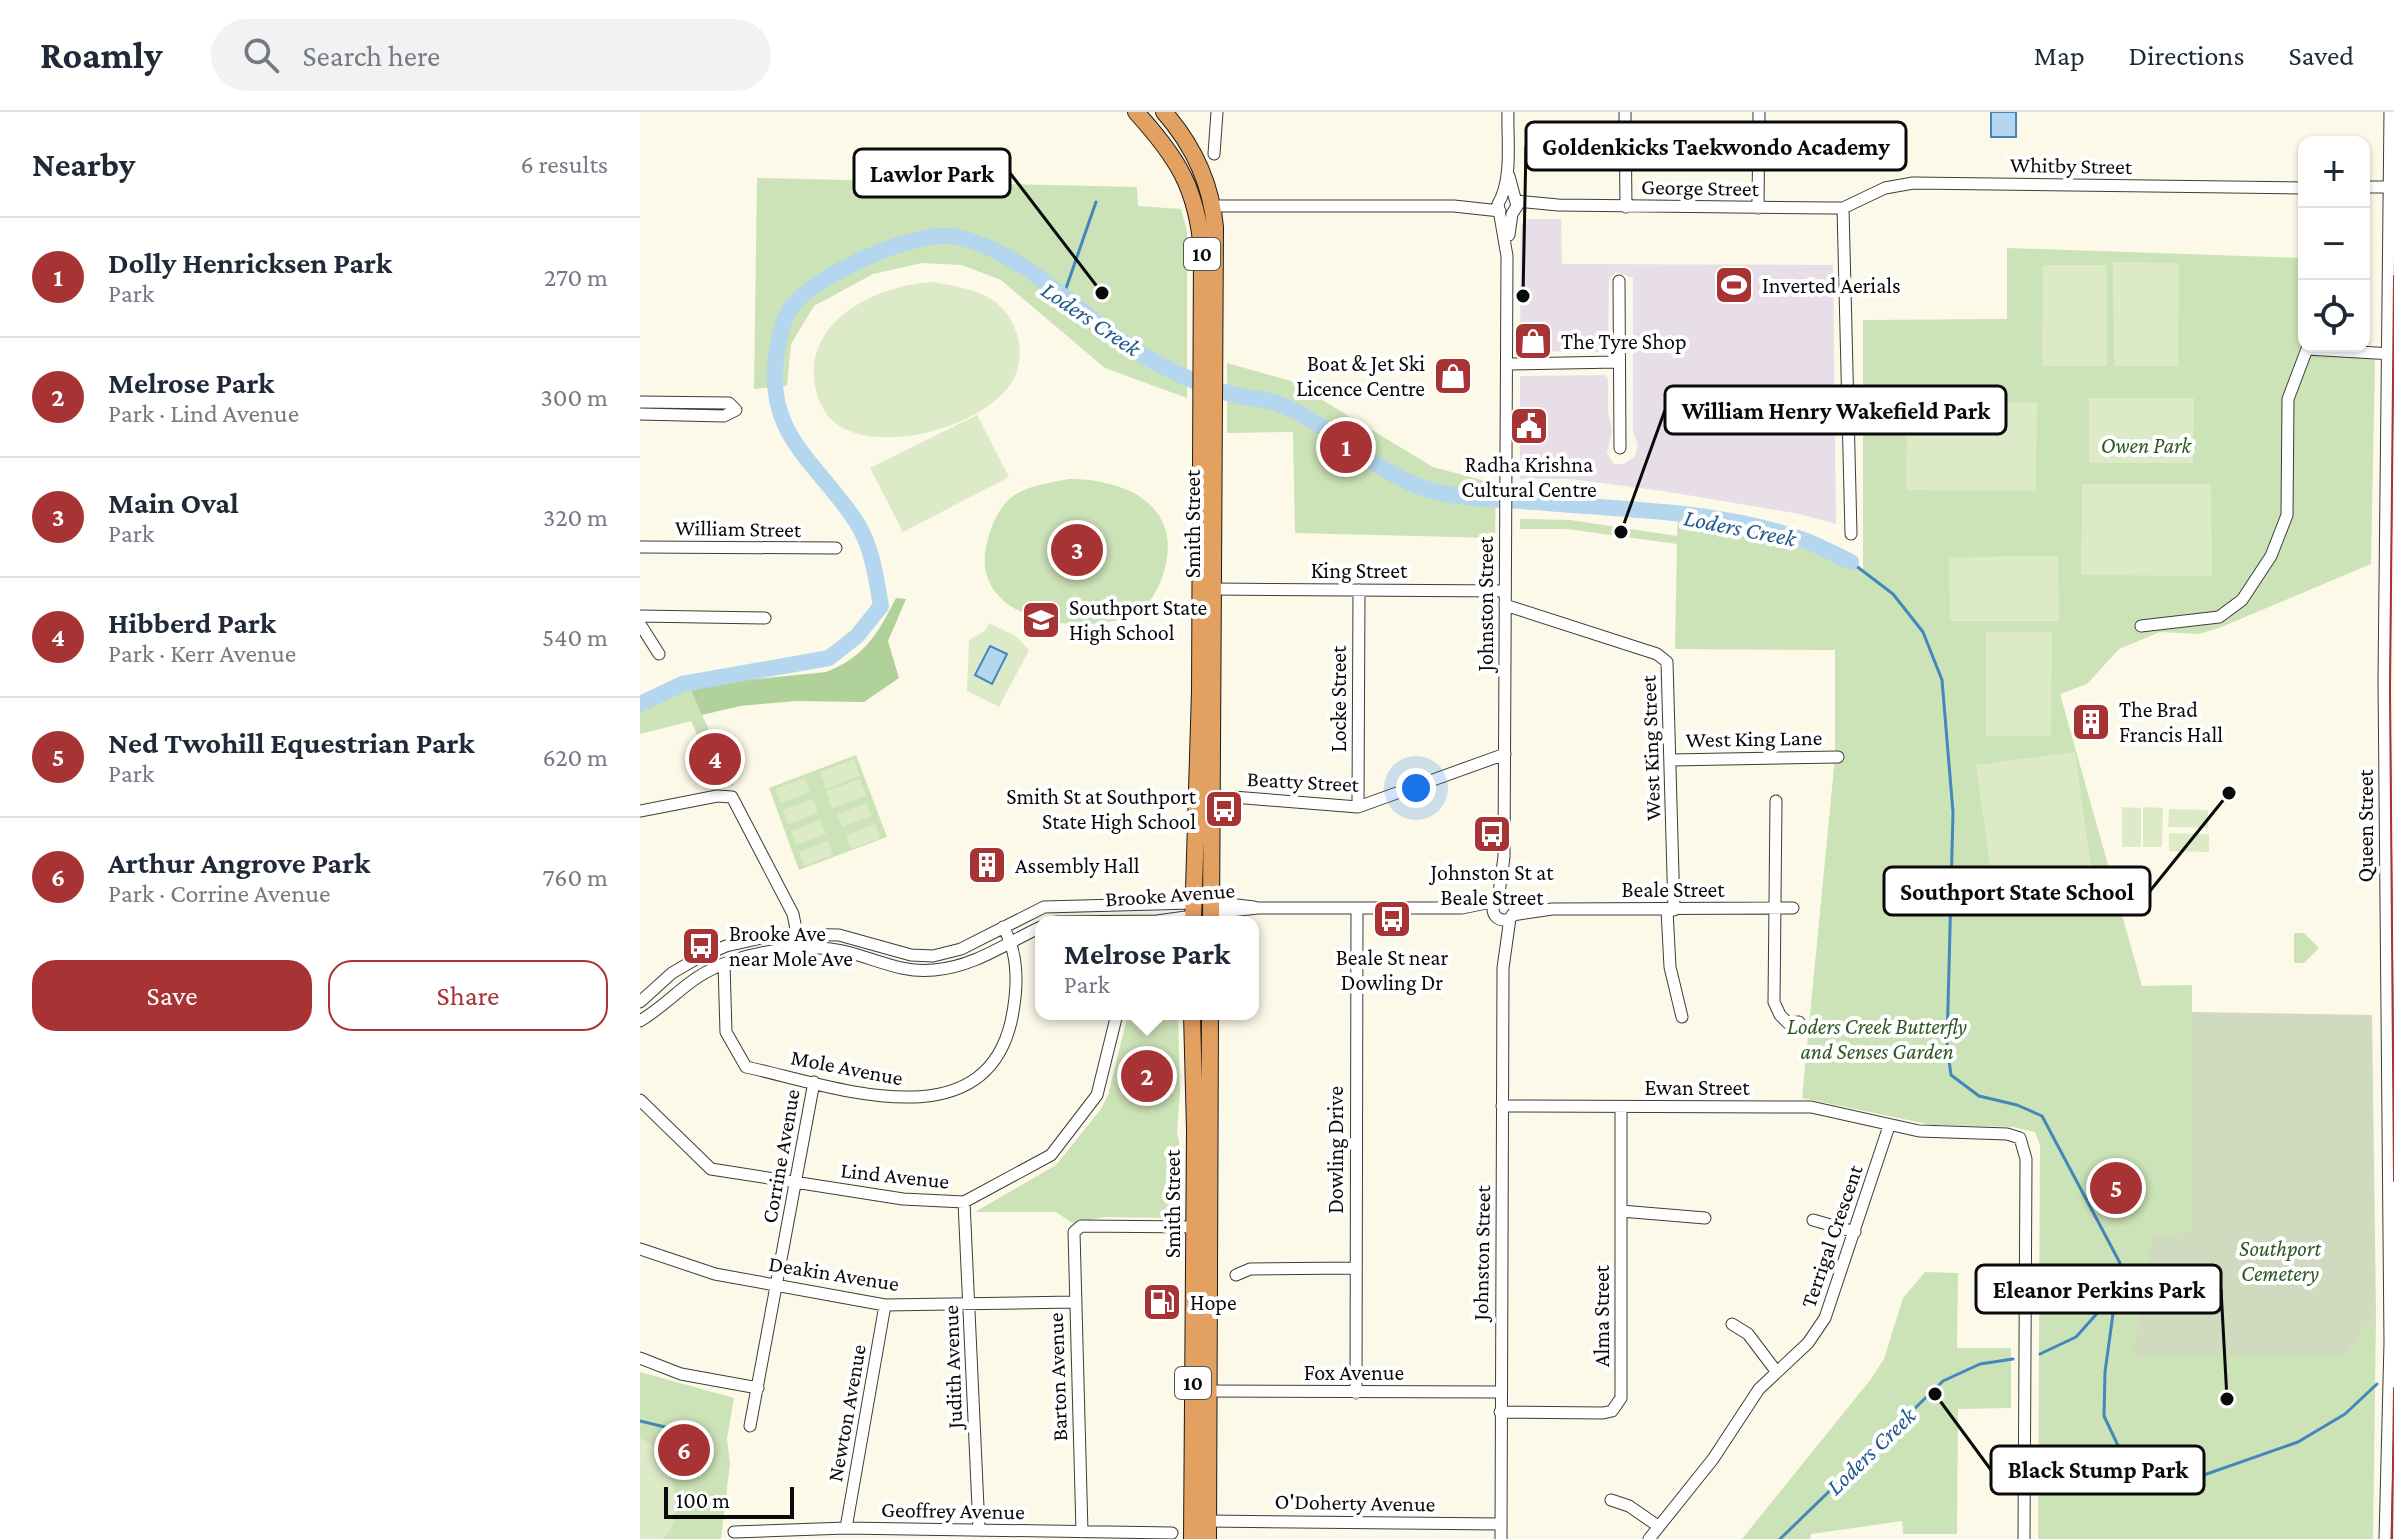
<!DOCTYPE html>
<meta charset="utf-8">
<style>
:root{--surface:#fff;--page:#f2f2f3;--text:#1f2937;--muted:#747a83;--line:#e0e1e3;--accent:#a83334}
body{margin:0;font-family:"Crimson Pro",serif;background:var(--page);color:var(--text)}
.controls{position:absolute;right:24px;top:24px;display:grid;overflow:hidden;border-radius:16px;box-shadow:0 2px 6px #0004}
.controls button{width:72px;height:72px;display:grid;place-items:center;padding:0;border:0;border-bottom:2px solid var(--line);background:var(--surface);color:var(--text);font:40px sans-serif}
.scale{position:absolute;left:24px;bottom:20px;width:130px;box-sizing:border-box;padding-left:8px;border:4px solid #0a0a0a;border-top:0;font-size:22px;line-height:28px;white-space:nowrap;color:#0a0a0a;-webkit-text-stroke:6px #fff;paint-order:stroke}
.you{position:absolute;left:776px;top:676px;width:28px;height:28px;margin:-20px;border:6px solid #fff;border-radius:50%;background:#1a73e8;box-shadow:0 0 0 12px #1a73e833}
.badge{display:grid;place-items:center;width:52px;height:52px;border-radius:50%;background:var(--accent);color:#fff;font-size:26px;font-weight:700}
.pin{position:absolute;translate:-50% -50%;border:4px solid #fff;box-shadow:0 2px 8px #0006}
.popup{position:absolute;left:395px;top:804px;width:224px;height:104px;box-sizing:border-box;display:grid;place-content:center;border-radius:16px;background:var(--surface);filter:drop-shadow(0 2px 6px #0005);font-size:26px;white-space:nowrap;color:var(--muted)}
.popup b{font-size:30px;color:var(--text)}
.popup::after{content:'';position:absolute;left:50%;top:100%;margin-left:-16px;border:16px solid transparent;border-top-color:var(--surface)}
.list{margin:0;padding:0;list-style:none}
h2{display:flex;justify-content:space-between;align-items:center;height:104px;margin:0;padding:0 32px;font-size:34px}
h2 small{font-size:26px;font-weight:400;color:var(--muted)}
.list li{display:grid;grid-template-columns:52px 1fr auto;gap:24px;align-items:center;box-sizing:border-box;height:120px;padding:0 32px;border-top:2px solid var(--line)}
.list b{display:block;font-size:30px;white-space:nowrap}
.list p{margin:0;font-size:26px;white-space:nowrap;color:var(--muted)}
.list em{font-size:26px;font-style:normal;color:var(--muted)}
.actions{display:flex;gap:16px;padding:24px 32px}
.actions a{flex:1;padding:18px 0;border:2px solid var(--accent);border-radius:24px;text-align:center;font-size:28px;color:var(--accent)}
.actions .main{background:var(--accent);color:#fff}
.icon{flex:none;width:44px;height:44px;fill:none;stroke:currentColor;stroke-width:2;stroke-linecap:round;stroke-linejoin:round}
.map{position:relative;flex:none;width:1754px;height:1427px;overflow:hidden}
header{display:flex;align-items:center;gap:48px;box-sizing:border-box;height:112px;padding:0 40px;background:var(--surface);border-bottom:2px solid var(--line)}
header strong{font-size:38px}
nav{display:flex;gap:44px;margin-inline-start:auto;font-size:28px}
.search{width:560px;height:72px;background:var(--page);display:flex;align-items:center;gap:20px;box-sizing:border-box;padding:0 28px;border-radius:44px;color:var(--muted);font-size:30px}
main{display:flex}
aside{flex:1;background:var(--surface)}
.map>svg:first-child{display:block}
.industrial{fill:#e7dee8}
.green{fill:#cce2b7}
.forest{fill:#b0d199}
.cemetery{fill:#d0dabe}
.pitch{fill:#ddeac8}
.water{fill:#b4d6ee;stroke:#4387bc;stroke-width:2}
.lines{fill:none;stroke-linecap:round;stroke-linejoin:round}
.stream{stroke:#4387bc;stroke-width:3}
.river{stroke:#b4d6ee;stroke-width:16}
.minor-casing{stroke:#3d3d3d;stroke-width:13}
.highway-casing{stroke:#1b1b1b;stroke-width:18}
.minor{stroke:#fff;stroke-width:11}
.highway{stroke:#e3a161;stroke-width:16}
.tram{stroke:#a83334;stroke-width:2}
.labels{text-anchor:middle;stroke-width:8;stroke-linejoin:round;paint-order:stroke}
.shield{fill:#fff;stroke:#545454;stroke-width:2}
.shield-label{font-size:20px;font-weight:bold;fill:#0a0a0a}
.street-label{font-size:22px;fill:#0a0a0a;stroke:#fff}
.poi-label{font-size:22px;fill:#0a0a0a;stroke:#fff;text-anchor:start}
.park-label{font-size:22px;font-style:italic;fill:#2c5823;stroke:#fff}
.water-label{font-size:24px;font-style:italic;fill:#235a8b;stroke:#fff}
.leader{fill:none;stroke:#0a0a0a;stroke-width:3}
.callout-dot{fill:#0a0a0a;stroke:#fff;stroke-width:3}
.callout{fill:#fff;stroke:#0a0a0a;stroke-width:3}
.callout-label{font-size:24px;text-anchor:middle;font-weight:bold;fill:#0a0a0a}
</style>
<header>
<strong>Roamly</strong>
<div class="search"><svg class="icon" aria-label="search" viewBox="0 0 24 24"><circle cx="10" cy="10" r="6"/><path d="M15 15l6 6"/></svg>Search here</div>
<nav><a>Map</a><a>Directions</a><a>Saved</a></nav>
</header>
<main>
<aside>
<h2>Nearby<small>6 results</small></h2>
<ul class="list">
<li><span class="badge">1</span><div><b>Dolly Henricksen Park</b><p>Park</p></div><em>270 m</em></li>
<li><span class="badge">2</span><div><b>Melrose Park</b><p>Park · Lind Avenue</p></div><em>300 m</em></li>
<li><span class="badge">3</span><div><b>Main Oval</b><p>Park</p></div><em>320 m</em></li>
<li><span class="badge">4</span><div><b>Hibberd Park</b><p>Park · Kerr Avenue</p></div><em>540 m</em></li>
<li><span class="badge">5</span><div><b>Ned Twohill Equestrian Park</b><p>Park</p></div><em>620 m</em></li>
<li><span class="badge">6</span><div><b>Arthur Angrove Park</b><p>Park · Corrine Avenue</p></div><em>760 m</em></li>
</ul>
<div class="actions"><a class="main">Save</a><a>Share</a></div>
</aside>
<div class="map">
<svg width="1754" height="1427" viewBox="0 0 1754 1427">
<rect width="100%" height="100%" fill="#fcf9e9"/>
<!-- industrial -->
<path class="industrial" d="M887,107H921L922,152L1193,153L1196,412L1160,402L1023,379L931,367H880V264L965,263L968,266V300L972,318L967,341L974,352H984L995,344L998,333L993,320V166L976,160L969,167L968,234L962,240L886,239L880,233L881,113Z"/>
<!-- green -->
<path class="green" d="M117,66L497,75L498,94L541,97L547,119V286L465,256L361,168L322,153L282,151L233,162L174,194L151,232L147,274L114,277Z
M1367,136L1664,146V234H1686L1684,244L1735,247L1731,452L1579,516L1559,522L1520,520L1479,537L1447,572L1420,582L1502,874L1552,873V1120L1493,1243L1705,1244L1736,1203L1733,1427H1398L1400,1033L1395,1020L1373,1015L1292,1013L1162,986L1195,645V538L1035,537L1037,432L927,417H880V407L930,408L1037,424L1038,404C1102,408 1169,424 1223,458V208L1367,207Z
M587,251L651,269L793,355L856,372L855,426L655,421L653,320L587,321Z
M429,367C488,367 545,395 523,463C516,484 505,499 484,506C429,524 325,505 348,427C352,412 359,395 372,385C388,373 410,371 429,367Z
M49,574L94,673L79,674L51,609L0,622V596Z
M216,643L247,725L159,758L129,676Z
M1654,821H1664L1679,836L1664,851H1654Z
M488,902H538L540,981L537,1020L542,1046V1102L537,1106L465,1105L432,1111L416,1100H335L416,1053L461,997L468,983Z
M1285,1160L1318,1161L1317,1236H1371V1296L1318,1297L1317,1422H1263L1262,1409L1171,1422L1170,1427H1102L1231,1267L1244,1247L1263,1186Z
M0,1260L94,1286L87,1326L90,1351L81,1427H0Z"/>
<!-- forest -->
<path class="forest" d="M256,486L266,487L248,529L259,566L224,590L156,589L100,594L62,603L49,574L186,560C225,545 238,521 256,486Z"/>
<!-- cemetery -->
<path class="cemetery" d="M1552,900L1732,903L1736,1203L1705,1244H1493L1513,1125L1552,1120Z"/>
<!-- pitch -->
<path class="pitch" d="M1473,150L1539,151L1538,254H1474Z
M1403,153H1467V254H1402Z
M292,170C312,174 333,176 351,187C380,205 390,250 367,277C336,314 260,335 215,321C193,314 182,301 176,279C160,210 234,174 292,170Z
M1449,286H1554L1553,351H1449Z
M1267,289L1397,291L1396,379L1266,378Z
M337,303L369,365L263,420L230,356Z
M1442,372H1571L1572,464L1441,463Z
M1418,444L1419,509H1310L1309,445Z
M349,511L376,524L389,538L359,595L327,579L329,528L346,518Z
M1346,520H1412L1411,624H1346Z
M1435,640L1453,769L1354,782L1336,653Z
M214,647L220,664L186,677L180,660Z
M165,666L170,680L140,691L135,677Z
M220,667L226,684L192,696L186,679Z
M173,687L178,701L148,712L143,698Z
M227,691L232,704L202,715L197,702Z
M1482,695L1501,696V735H1482Z
M1503,695L1523,696L1522,735H1503Z
M1529,697L1568,698V716L1528,715Z
M180,708L186,722L156,733L151,719Z
M235,712L240,726L211,737L206,723Z
M1529,721L1569,722V740L1529,739Z
M188,729L193,743L164,754L159,740Z
M0,1326L22,1338C31,1364 47,1406 23,1427H0Z"/>
<!-- water -->
<path class="water" d="M1351,0H1376V25H1351Z
M350,534L367,542L352,572L335,563Z"/>
<g class="lines">
<!-- stream -->
<path class="stream" d="M423,185L456,90
M1211,450L1253,482L1283,520L1302,568L1313,700L1307,933L1311,963L1339,984L1377,993L1402,1004L1480,1151L1465,1260L1464,1304L1482,1342L1512,1360L1541,1371L1658,1330L1705,1302L1737,1272
M1400,1242L1436,1225L1477,1179
M0,1309L66,1325
M54,1323L62,1333
M1140,1427L1303,1269L1340,1252L1373,1247"/>
<!-- river -->
<path class="river" d="M0,592L42,572L189,546L217,524L241,494C236,465 232,433 215,408C176,349 123,322 137,239C139,227 143,207 150,197C174,163 277,116 317,125C390,142 443,208 506,245C531,259 566,276 595,283C609,287 625,286 639,292C688,311 725,352 773,372C817,390 860,386 906,391C991,398 1083,399 1164,428C1180,434 1196,443 1211,450"/>
<defs>
<path id="minor" d="M985,0L986,95
M574,42L577,0
M1724,75H1751
M876,89L918,93L1191,96H1203L1245,76L1273,71L1664,76
M572,94H814L860,99
M1118,96L1119,0
M1203,96L1211,422
M869,123L872,102L877,94L869,64
M979,169L980,336
M867,252L978,250
M0,290L89,291L96,298L84,304L0,302
M0,435L196,436
M573,477L865,479
M865,493L1017,542L1027,550L1034,798
M0,504L125,506
M0,512L19,542
M1501,514L1579,505L1602,488L1631,444L1647,403L1648,287L1667,237L1753,242
M1031,648L1198,645
M593,685L718,695L865,642
M1136,689L1134,890L1140,903L1148,911L1159,910
M718,695L719,478
M0,699L77,684L92,685L153,802L158,827
M853 797a11 11 0 1 1 22 0a11 11 0 1 1-22 0Z
M858,788L864,745L867,144L858,92C873,67 867,28 868,0
M571,790L614,795
M1027,798L1030,855L1042,905
M571,801L618,796H822L856,789
M872,803L912,797L1153,796
M416,810L517,809L553,804
M84,852L86,920L106,955C190,973 342,1032 371,910C378,878 380,843 363,815
M0,890L32,861L56,847L86,834L139,822L199,823L271,843L293,844L321,837L404,795L553,791
M0,909C36,887 46,865 91,849C129,837 172,831 211,841C240,849 264,861 294,858C334,855 366,831 401,815
M0,988L71,1057L263,1087L324,1090L411,1043L457,983L477,902
M862,994L1171,995L1279,1019L1367,1022L1380,1026L1386,1047L1384,1427
M324,1090L339,1417
M981,1099L1065,1106
M1173,1108L1215,1120
M0,1137L75,1162L245,1193L434,1190
M596,1163L610,1157L714,1156
M1092,1212L1108,1222L1136,1259
M0,1246L41,1262L118,1276
M568,1279L859,1280
M716,1281L717,796
M860,1300L963,1301L972,1299L981,1286V995
M110,1314L174,970
M971,1388L989,1394L1018,1414
M568,1409L861,1412
M206,1416L245,1193
M94,1420L206,1416L532,1421
M442,1420L434,1120L441,1114L554,1115
M861,1427L863,856L870,806
M1009,1427L1073,1347L1119,1277L1168,1231L1185,1206L1249,1014
M1745,1427L1750,1231L1744,568L1750,0"/>
<path id="highway" d="M496,0C537,45 557,76 562,139L560,579L553,810
M524,0C553,33 571,71 575,115L571,810
M552,1427L555,1018L552,902
M568,1427L570,902"/>
</defs>
<!-- minor casing -->
<use href="#minor" class="minor-casing"/>
<!-- highway casing -->
<use href="#highway" class="highway-casing"/>
<!-- minor -->
<use href="#minor" class="minor"/>
<!-- highway -->
<use href="#highway" class="highway"/>
<!-- tram -->
<path class="tram" d="M1754,164L1750,577L1754,1069
M1752,1427L1754,1276"/>
</g>
<!-- icons -->
<defs>
<symbol id="stadium-square" viewBox="-11 -11 22 22"><rect x="-9" y="-9" width="18" height="18" rx="4" fill="#a83334" stroke="#fff"/><path d="M0-5a6.5 5 0 1 0 0 10a6.5 5 0 1 0 0-10ZM-3.5-1.8h7v3.6h-7Z" fill="#fff"/></symbol>
<symbol id="shop-square" viewBox="-11 -11 22 22"><rect x="-9" y="-9" width="18" height="18" rx="4" fill="#a83334" stroke="#fff"/><path d="M-5-2.5h2.3a2.7 3.5 0 0 1 5.4 0H5L5.5 6h-11ZM-1.5-2.5h3a1.5 2.3 0 0 0-3 0Z" fill="#fff"/></symbol>
<symbol id="civic-square" viewBox="-11 -11 22 22"><rect x="-9" y="-9" width="18" height="18" rx="4" fill="#a83334" stroke="#fff"/><path d="M-.6-6.5H3V-4.5H.6V-3L4-1V1h2V6H-6V1h2V-1L-.6-3ZM-1.2 2.5V6h2.4V2.5Z" fill="#fff"/></symbol>
<symbol id="school-square" viewBox="-11 -11 22 22"><rect x="-9" y="-9" width="18" height="18" rx="4" fill="#a83334" stroke="#fff"/><path d="M0-5L7-2L0 1L-7-2ZM-4 1L0 2.5L4 1V4Q0 6-4 4Z" fill="#fff"/></symbol>
<symbol id="building-square" viewBox="-11 -11 22 22"><rect x="-9" y="-9" width="18" height="18" rx="4" fill="#a83334" stroke="#fff"/><path d="M-4-6H4V6H1V3H-1V6H-4ZM-2.5-4.3h1.7v1.8h-1.7ZM.8-4.3h1.7v1.8H.8ZM-2.5-1h1.7V.8h-1.7ZM.8-1h1.7V.8H.8Z" fill="#fff"/></symbol>
<symbol id="bus-square" viewBox="-11 -11 22 22"><rect x="-9" y="-9" width="18" height="18" rx="4" fill="#a83334" stroke="#fff"/><path d="M-5-6H5V4H4V6H2V4H-2V6H-4V4H-5ZM-3.5-4V0h7V-4ZM-3.5 1.2v1.5H-2V1.2ZM2 1.2v1.5H3.5V1.2Z" fill="#fff"/></symbol>
<symbol id="fuel-square" viewBox="-11 -11 22 22"><rect x="-9" y="-9" width="18" height="18" rx="4" fill="#a83334" stroke="#fff"/><path d="M-5.5-6h7V0h2V4h1.3V-2.5L3-4.5l.8-.8L6-3V5H2.5V1h-1V6h-7ZM-4.2-4.7v3.2H.2V-4.7Z" fill="#fff"/></symbol>
</defs>
<g fill-rule="evenodd">
<use href="#stadium-square" x="1072" y="151" width="44" height="44"/>
<use href="#shop-square" x="871" y="207" width="44" height="44"/>
<use href="#shop-square" x="791" y="242" width="44" height="44"/>
<use href="#civic-square" x="867" y="292" width="44" height="44"/>
<use href="#school-square" x="379" y="486" width="44" height="44"/>
<use href="#building-square" x="1429" y="588" width="44" height="44"/>
<use href="#bus-square" x="562" y="675" width="44" height="44"/>
<use href="#bus-square" x="830" y="700" width="44" height="44"/>
<use href="#building-square" x="325" y="731" width="44" height="44"/>
<use href="#bus-square" x="730" y="785" width="44" height="44"/>
<use href="#bus-square" x="39" y="812" width="44" height="44"/>
<use href="#fuel-square" x="500" y="1168" width="44" height="44"/>
</g>
<g class="labels">
<!-- shield labels -->
<g class="shield">
<rect x="544" y="126" width="36" height="32" rx="6"/>
<rect x="535" y="1255" width="36" height="32" rx="6"/>
</g>
<g class="shield-label">
<text x="562" y="149">10</text>
<text x="553" y="1278">10</text>
</g>
<!-- street labels -->
<g class="street-label">
<text transform="translate(1431 53) rotate(1)" y="8">Whitby Street</text>
<text transform="translate(1060 75) rotate(1)" y="8">George Street</text>
<text transform="translate(552 412) rotate(-90)" y="8">Smith Street</text>
<text transform="translate(98 416) rotate(1)" y="8">William Street</text>
<text x="719" y="466">King Street</text>
<text transform="translate(845 492) rotate(-90)" y="8">Johnston Street</text>
<text transform="translate(698 587) rotate(-90)" y="8">Locke Street</text>
<text transform="translate(1114 626) rotate(-1)" y="8">West King Lane</text>
<text transform="translate(1010 636) rotate(-92)" y="8">West King Street</text>
<text transform="translate(663 669) rotate(3)" y="8">Beatty Street</text>
<text transform="translate(1725 714) rotate(-90)" y="8">Queen Street</text>
<text x="1033" y="785">Beale Street</text>
<text transform="translate(530 782) rotate(-4)" y="8">Brooke Avenue</text>
<text transform="translate(207 955) rotate(11)" y="8">Mole Avenue</text>
<text x="1057" y="983">Ewan Street</text>
<text transform="translate(695 1038) rotate(-90)" y="8">Dowling Drive</text>
<text transform="translate(140 1044) rotate(-80)" y="8">Corrine Avenue</text>
<text transform="translate(255 1063) rotate(6)" y="8">Lind Avenue</text>
<text transform="translate(532 1092) rotate(-90)" y="8">Smith Street</text>
<text transform="translate(1191 1124) rotate(-71)" y="8">Terrigal Crescent</text>
<text transform="translate(841 1141) rotate(-89)" y="8">Johnston Street</text>
<text transform="translate(194 1161) rotate(9)" y="8">Deakin Avenue</text>
<text transform="translate(961 1204) rotate(-90)" y="8">Alma Street</text>
<text transform="translate(312 1255) rotate(-92)" y="8">Judith Avenue</text>
<text x="714" y="1268">Fox Avenue</text>
<text transform="translate(417 1265) rotate(-92)" y="8">Barton Avenue</text>
<text transform="translate(206 1301) rotate(-80)" y="8">Newton Avenue</text>
<text transform="translate(715 1390) rotate(1)" y="8">O'Doherty Avenue</text>
<text transform="translate(313 1398) rotate(1)" y="8">Geoffrey Avenue</text>
</g>
<!-- poi labels -->
<g class="poi-label">
<text x="1122" y="181">Inverted Aerials</text>
<text x="921" y="237">The Tyre Shop</text>
<text x="785" y="259" text-anchor="end">Boat &amp; Jet Ski<tspan x="785" dy="25">Licence Centre</tspan></text>
<text x="889" y="360" text-anchor="middle">Radha Krishna<tspan x="889" dy="25">Cultural Centre</tspan></text>
<text x="429" y="503">Southport State<tspan x="429" dy="25">High School</tspan></text>
<text x="1479" y="605">The Brad<tspan x="1479" dy="25">Francis Hall</tspan></text>
<text x="556" y="692" text-anchor="end">Smith St at Southport<tspan x="556" dy="25">State High School</tspan></text>
<text x="375" y="761">Assembly Hall</text>
<text x="852" y="768" text-anchor="middle">Johnston St at<tspan x="852" dy="25">Beale Street</tspan></text>
<text x="89" y="829">Brooke Ave<tspan x="89" dy="25">near Mole Ave</tspan></text>
<text x="752" y="853" text-anchor="middle">Beale St near<tspan x="752" dy="25">Dowling Dr</tspan></text>
<text x="550" y="1198">Hope</text>
</g>
<!-- park labels -->
<g class="park-label">
<text x="1506" y="341">Owen Park</text>
<text x="1237" y="922">Loders Creek Butterfly<tspan x="1237" dy="25">and Senses Garden</tspan></text>
<text x="1640" y="1144">Southport<tspan x="1640" dy="25">Cemetery</tspan></text>
</g>
<!-- water labels -->
<g class="water-label">
<text transform="translate(451 207) rotate(34)" y="8">Loders Creek</text>
<text transform="translate(1100 416) rotate(11)" y="8">Loders Creek</text>
<text transform="translate(1231 1339) rotate(-44)" y="8">Loders Creek</text>
</g>
</g>
<!-- callouts -->
<path class="leader" d="M883 184L886 34M462 181L370 61M981 420L1025 298M1589 681L1510 779M1587 1287L1581 1177M1295 1282L1351 1358"/>
<g class="callout-dot">
<circle cx="883" cy="184" r="8"/>
<circle cx="462" cy="181" r="8"/>
<circle cx="981" cy="420" r="8"/>
<circle cx="1589" cy="681" r="8"/>
<circle cx="1587" cy="1287" r="8"/>
<circle cx="1295" cy="1282" r="8"/>
</g>
<g class="callout">
<rect x="886" y="10" width="380" height="48" rx="8"/>
<rect x="214" y="37" width="156" height="48" rx="8"/>
<rect x="1025" y="274" width="341" height="48" rx="8"/>
<rect x="1244" y="755" width="266" height="48" rx="8"/>
<rect x="1336" y="1153" width="245" height="48" rx="8"/>
<rect x="1351" y="1334" width="213" height="48" rx="8"/>
</g>
<g class="callout-label">
<text x="1076" y="43">Goldenkicks Taekwondo Academy</text>
<text x="292" y="70">Lawlor Park</text>
<text x="1196" y="307">William Henry Wakefield Park</text>
<text x="1377" y="788">Southport State School</text>
<text x="1459" y="1186">Eleanor Perkins Park</text>
<text x="1458" y="1366">Black Stump Park</text>
</g>
</svg>
<div class="controls">
<button>+</button>
<button>−</button>
<button><svg class="icon" aria-label="locate" viewBox="0 0 24 24"><circle cx="12" cy="12" r="6"/><path d="M12 2v4M12 18v4M2 12h4M18 12h4"/></svg></button>
</div>
<div class="scale">100 m</div>
<div class="you"></div>
<div class="pin badge" style="left:706px;top:335px">1</div>
<div class="pin badge" style="left:507px;top:964px">2</div>
<div class="popup"><b>Melrose Park</b>Park</div>
<div class="pin badge" style="left:437px;top:438px">3</div>
<div class="pin badge" style="left:75px;top:647px">4</div>
<div class="pin badge" style="left:1476px;top:1076px">5</div>
<div class="pin badge" style="left:44px;top:1338px">6</div>
</div>
</main>
